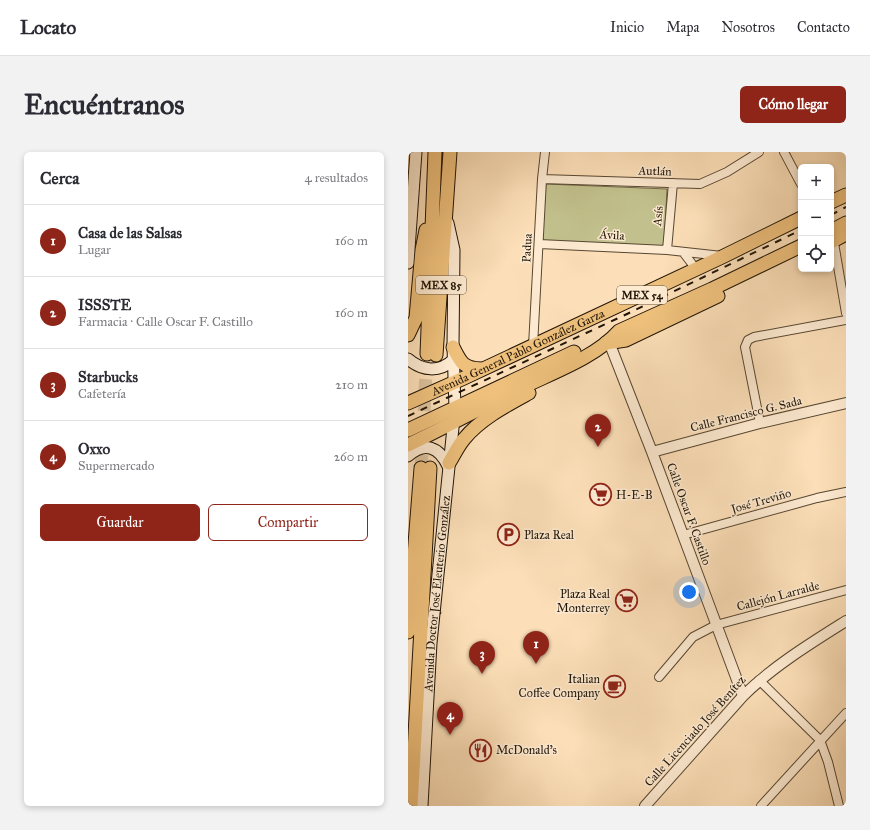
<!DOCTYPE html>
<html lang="es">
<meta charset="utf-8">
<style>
:root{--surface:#fff;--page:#f2f2f3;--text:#2b2b33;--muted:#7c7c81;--line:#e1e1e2;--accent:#8f2418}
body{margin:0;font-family:"IM FELL Great Primer",serif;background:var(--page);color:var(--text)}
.controls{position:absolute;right:12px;top:12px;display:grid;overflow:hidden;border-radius:6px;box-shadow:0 2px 6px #0003}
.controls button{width:36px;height:36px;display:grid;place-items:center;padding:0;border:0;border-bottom:1px solid var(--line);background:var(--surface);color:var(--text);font:20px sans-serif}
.you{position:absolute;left:281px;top:440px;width:14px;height:14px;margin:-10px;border:3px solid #fff;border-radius:50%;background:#1a73e8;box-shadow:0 0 0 6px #1a73e833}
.badge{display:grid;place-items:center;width:26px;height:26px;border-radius:50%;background:var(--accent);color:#fff;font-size:13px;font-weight:700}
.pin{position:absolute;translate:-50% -33px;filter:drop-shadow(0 1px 2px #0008)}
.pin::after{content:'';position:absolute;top:21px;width:14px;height:12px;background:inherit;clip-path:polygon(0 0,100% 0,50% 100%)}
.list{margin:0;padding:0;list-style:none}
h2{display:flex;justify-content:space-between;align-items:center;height:52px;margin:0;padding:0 16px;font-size:17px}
h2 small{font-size:13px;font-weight:400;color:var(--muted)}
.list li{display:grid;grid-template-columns:26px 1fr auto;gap:12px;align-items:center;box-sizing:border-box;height:72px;padding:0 16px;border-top:1px solid var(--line)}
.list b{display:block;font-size:15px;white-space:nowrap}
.list p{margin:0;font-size:13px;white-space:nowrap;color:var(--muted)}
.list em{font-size:13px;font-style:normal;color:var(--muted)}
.actions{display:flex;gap:8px;padding:12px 16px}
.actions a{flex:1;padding:9px 0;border:1px solid var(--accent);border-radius:6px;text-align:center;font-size:14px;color:var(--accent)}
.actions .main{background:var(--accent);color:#fff}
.icon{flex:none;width:22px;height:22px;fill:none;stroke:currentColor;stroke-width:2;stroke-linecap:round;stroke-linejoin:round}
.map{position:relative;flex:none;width:438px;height:654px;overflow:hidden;border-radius:6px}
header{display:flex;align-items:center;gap:24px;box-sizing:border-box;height:56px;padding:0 20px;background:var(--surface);border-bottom:1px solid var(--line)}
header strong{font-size:19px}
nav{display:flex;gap:22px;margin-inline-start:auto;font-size:14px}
.intro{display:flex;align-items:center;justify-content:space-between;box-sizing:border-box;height:96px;padding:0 24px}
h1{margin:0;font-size:28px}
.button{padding:10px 18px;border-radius:6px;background:var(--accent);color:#fff;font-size:14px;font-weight:700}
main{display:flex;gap:24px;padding:0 24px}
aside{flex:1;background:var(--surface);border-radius:6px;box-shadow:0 2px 6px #0003}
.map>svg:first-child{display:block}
.green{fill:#c2c18d;stroke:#716a4a}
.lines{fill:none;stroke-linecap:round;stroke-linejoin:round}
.trunk-tunnel{stroke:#dbc19d;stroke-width:13;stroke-dasharray:13 6;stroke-linecap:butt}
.minor-casing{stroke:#574732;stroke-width:10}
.tertiary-casing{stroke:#574732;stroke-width:12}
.secondary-casing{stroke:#201406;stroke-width:13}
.primary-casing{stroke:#201406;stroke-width:15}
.trunk-casing{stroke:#201406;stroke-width:15}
.minor{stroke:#fdead1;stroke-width:8}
.tertiary{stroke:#fdead1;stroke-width:10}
.secondary{stroke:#fdead1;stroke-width:11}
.primary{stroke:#eec07c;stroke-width:13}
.trunk{stroke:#eec07c;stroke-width:13}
.rail{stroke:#201406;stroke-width:2;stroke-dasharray:7 7;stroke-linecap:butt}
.labels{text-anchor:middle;stroke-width:3;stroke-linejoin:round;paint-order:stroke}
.shield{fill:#fdead1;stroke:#625443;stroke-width:1}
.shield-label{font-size:11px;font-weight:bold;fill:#201406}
.street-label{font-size:12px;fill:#201406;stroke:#fdead1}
.poi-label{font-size:12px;fill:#201406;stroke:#fdead1;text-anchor:start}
</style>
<header>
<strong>Locato</strong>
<nav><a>Inicio</a><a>Mapa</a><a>Nosotros</a><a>Contacto</a></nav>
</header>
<div class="intro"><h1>Encuéntranos</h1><a class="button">Cómo llegar</a></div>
<main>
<aside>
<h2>Cerca<small>4 resultados</small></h2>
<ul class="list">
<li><span class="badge">1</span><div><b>Casa de las Salsas</b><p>Lugar</p></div><em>160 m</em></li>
<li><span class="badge">2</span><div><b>ISSSTE</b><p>Farmacia · Calle Oscar F. Castillo</p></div><em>160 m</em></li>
<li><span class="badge">3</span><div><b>Starbucks</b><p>Cafetería</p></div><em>210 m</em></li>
<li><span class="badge">4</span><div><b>Oxxo</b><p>Supermercado</p></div><em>260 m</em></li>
</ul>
<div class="actions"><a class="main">Guardar</a><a>Compartir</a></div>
</aside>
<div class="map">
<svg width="438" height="654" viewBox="0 0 438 654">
<rect width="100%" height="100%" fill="#fcdfb8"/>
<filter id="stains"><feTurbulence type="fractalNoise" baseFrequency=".005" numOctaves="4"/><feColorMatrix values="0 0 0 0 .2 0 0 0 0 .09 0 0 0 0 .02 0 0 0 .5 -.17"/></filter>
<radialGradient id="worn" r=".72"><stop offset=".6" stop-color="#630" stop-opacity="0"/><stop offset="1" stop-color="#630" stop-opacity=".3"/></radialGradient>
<!-- green -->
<path class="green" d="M138,32L259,37L256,94L134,90Z"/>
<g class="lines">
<!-- trunk-tunnel -->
<path class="trunk-tunnel" d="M13,316L19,202"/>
<defs>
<path id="minor" d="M376,0L393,32
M134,27L292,32L319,20L351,0
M425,85L438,161
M131,92L259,98L314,104
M259,98L265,31
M275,100L288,117
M125,194L134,27L137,0
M352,271L337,195L340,188L346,185L438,168
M275,383L409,346L438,340
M251,525L285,485L308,473L438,438
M351,528L412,588L420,610L431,654
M353,654L438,561"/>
<path id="tertiary" d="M201,190L244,300L335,544
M244,300L352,271L438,251
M237,654L335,544C364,515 403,491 438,469"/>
<g id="secondary">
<path d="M0,111L8,0"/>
<path d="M0,207C14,219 31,221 45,208"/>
<path d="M0,304C17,289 31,295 40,314"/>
<path id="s1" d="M14,654L23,491L47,256L45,195L46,98L40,71"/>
</g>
<g id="primary">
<path d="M423,50L438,43"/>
<path d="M423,79L438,71"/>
<path d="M423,90L438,82"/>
<path d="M198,191L218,188L310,144"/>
<path d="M45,195C53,211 55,216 73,217"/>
<path id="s2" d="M0,251L56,226L316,104L393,66"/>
<path d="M0,278L166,200"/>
<path d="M0,293C38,275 74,255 111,237C143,221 187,206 211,179L304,137L393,94"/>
<path d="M41,311C46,303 50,294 56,287C72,267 99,253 121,241"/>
</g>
<path id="trunk" d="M0,183L8,166L14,98L18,78
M19,202L27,0
M28,203L42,0
M0,480L13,316
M3,654L22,316"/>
</defs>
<!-- minor casing -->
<use href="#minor" class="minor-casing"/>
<!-- tertiary casing -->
<use href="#tertiary" class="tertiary-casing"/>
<!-- secondary casing -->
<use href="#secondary" class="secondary-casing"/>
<!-- primary casing -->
<use href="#primary" class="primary-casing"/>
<!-- trunk casing -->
<use href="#trunk" class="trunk-casing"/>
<!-- minor -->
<use href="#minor" class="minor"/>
<!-- tertiary -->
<use href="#tertiary" class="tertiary"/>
<!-- secondary -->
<use href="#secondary" class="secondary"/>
<!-- primary -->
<use href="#primary" class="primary"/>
<!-- trunk -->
<use href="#trunk" class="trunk"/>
<!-- rail -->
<path class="rail" d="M423,63L438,55
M0,264L219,162L393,78"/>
</g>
<!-- icons -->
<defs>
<symbol id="supermarket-ring" viewBox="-11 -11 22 22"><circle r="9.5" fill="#fdead1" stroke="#8f2418" stroke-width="1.5"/><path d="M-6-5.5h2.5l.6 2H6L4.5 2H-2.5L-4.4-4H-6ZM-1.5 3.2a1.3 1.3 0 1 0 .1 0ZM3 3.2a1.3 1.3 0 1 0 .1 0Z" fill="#8f2418"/></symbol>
<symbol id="parking-ring" viewBox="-11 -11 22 22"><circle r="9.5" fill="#fdead1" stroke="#8f2418" stroke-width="1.5"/><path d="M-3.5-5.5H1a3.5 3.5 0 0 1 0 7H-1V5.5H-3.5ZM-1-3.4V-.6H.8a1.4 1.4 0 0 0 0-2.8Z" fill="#8f2418"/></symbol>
<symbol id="cafe-ring" viewBox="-11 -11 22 22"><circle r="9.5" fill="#fdead1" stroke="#8f2418" stroke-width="1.5"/><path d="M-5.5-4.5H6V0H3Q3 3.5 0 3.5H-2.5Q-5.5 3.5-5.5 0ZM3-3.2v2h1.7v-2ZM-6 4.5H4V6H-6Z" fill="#8f2418"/></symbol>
<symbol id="restaurant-ring" viewBox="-11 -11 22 22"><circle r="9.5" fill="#fdead1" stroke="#8f2418" stroke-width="1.5"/><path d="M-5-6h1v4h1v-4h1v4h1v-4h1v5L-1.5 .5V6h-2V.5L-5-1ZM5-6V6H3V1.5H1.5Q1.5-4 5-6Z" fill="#8f2418"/></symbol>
</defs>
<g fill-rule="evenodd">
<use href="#supermarket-ring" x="180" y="330" width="25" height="25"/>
<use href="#parking-ring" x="88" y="370" width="25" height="25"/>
<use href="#supermarket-ring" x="206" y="436" width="25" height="25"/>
<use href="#cafe-ring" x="194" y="522" width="25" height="25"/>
<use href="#restaurant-ring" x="60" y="586" width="25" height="25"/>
</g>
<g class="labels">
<!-- shield labels -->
<g class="shield">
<rect x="8" y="124" width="50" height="18" rx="3"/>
<rect x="209" y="134" width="50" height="18" rx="3"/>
</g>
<g class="shield-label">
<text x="33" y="137">MEX 85</text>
<text x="234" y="147">MEX 54</text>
</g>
<!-- street labels -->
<g class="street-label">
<text transform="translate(247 19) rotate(2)" y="4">Autlán</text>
<text transform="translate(250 64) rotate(-85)" y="4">Asís</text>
<text transform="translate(204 83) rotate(3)" y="4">Ávila</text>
<text transform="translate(119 96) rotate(-87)" y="4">Padua</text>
<text dy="4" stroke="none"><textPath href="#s2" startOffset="121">Avenida General Pablo González Garza</textPath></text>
<text transform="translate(338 262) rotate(-14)" y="4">Calle Francisco G. Sada</text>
<text transform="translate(353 349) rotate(-16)" y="4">José Treviño</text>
<text transform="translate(281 362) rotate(70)" y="4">Calle Oscar F. Castillo</text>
<text dy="4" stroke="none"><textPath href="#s1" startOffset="213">Avenida Doctor José Eleuterio González</textPath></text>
<text transform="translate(370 444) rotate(-15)" y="4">Callejón Larralde</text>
<text transform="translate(287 579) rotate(-48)" y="4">Calle Licenciado José Benítez</text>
</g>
<!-- poi labels -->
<g class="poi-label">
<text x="208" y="347">H-E-B</text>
<text x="116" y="387">Plaza Real</text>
<text x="202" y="446" text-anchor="end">Plaza Real<tspan x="202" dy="14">Monterrey</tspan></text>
<text x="192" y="531" text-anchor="end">Italian<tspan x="192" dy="14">Coffee Company</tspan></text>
<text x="88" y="602">McDonald's</text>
</g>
</g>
<rect width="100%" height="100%" filter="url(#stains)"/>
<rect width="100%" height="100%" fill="url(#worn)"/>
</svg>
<div class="controls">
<button>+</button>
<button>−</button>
<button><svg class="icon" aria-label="locate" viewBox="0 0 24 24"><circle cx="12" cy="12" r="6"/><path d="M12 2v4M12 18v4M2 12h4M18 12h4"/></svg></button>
</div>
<div class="you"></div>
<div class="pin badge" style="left:128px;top:512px">1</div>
<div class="pin badge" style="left:190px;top:295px">2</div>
<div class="pin badge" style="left:74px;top:522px">3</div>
<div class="pin badge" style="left:42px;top:583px">4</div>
</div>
</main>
